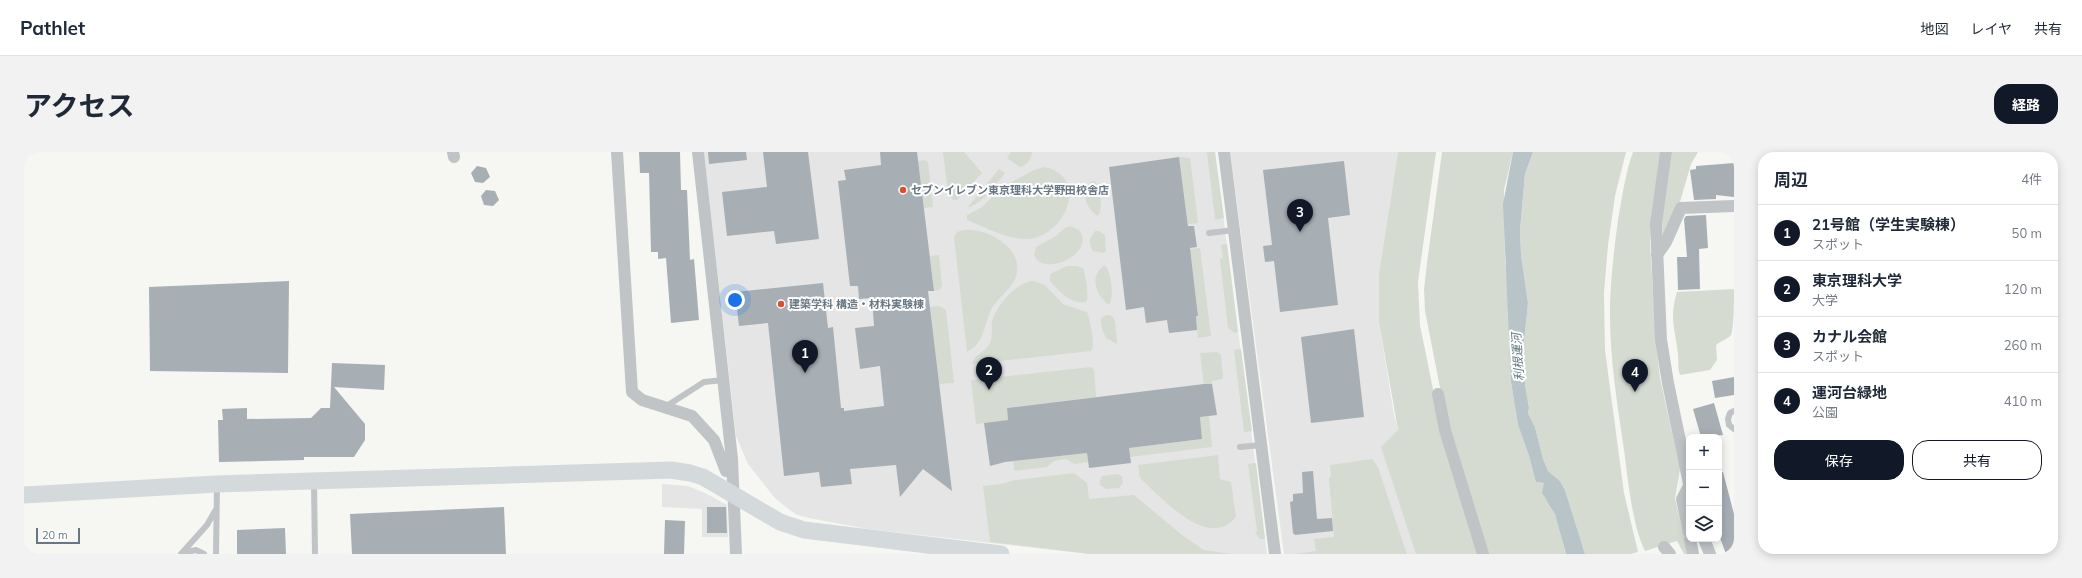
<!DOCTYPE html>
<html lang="ja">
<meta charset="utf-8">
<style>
:root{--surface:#fff;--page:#f2f2f3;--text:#1f2937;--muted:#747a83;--line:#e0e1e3;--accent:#111827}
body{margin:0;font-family:Mulish,"Noto Sans JP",sans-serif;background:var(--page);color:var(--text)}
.controls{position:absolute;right:12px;bottom:12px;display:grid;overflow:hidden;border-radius:8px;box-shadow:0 2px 10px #0003}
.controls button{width:36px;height:36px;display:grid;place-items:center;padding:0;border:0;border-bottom:1px solid var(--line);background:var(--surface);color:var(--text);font:20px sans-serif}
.scale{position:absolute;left:12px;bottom:10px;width:44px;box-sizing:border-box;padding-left:4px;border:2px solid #677783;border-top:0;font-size:11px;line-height:14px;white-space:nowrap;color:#677783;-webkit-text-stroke:3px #fff;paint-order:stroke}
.you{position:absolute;left:711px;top:148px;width:14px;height:14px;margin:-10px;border:3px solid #fff;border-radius:50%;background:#1a73e8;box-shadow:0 0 0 6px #1a73e833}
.badge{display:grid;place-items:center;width:26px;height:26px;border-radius:50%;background:var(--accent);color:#fff;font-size:13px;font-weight:700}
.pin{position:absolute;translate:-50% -33px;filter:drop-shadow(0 1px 2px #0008)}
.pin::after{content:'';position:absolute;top:21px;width:14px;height:12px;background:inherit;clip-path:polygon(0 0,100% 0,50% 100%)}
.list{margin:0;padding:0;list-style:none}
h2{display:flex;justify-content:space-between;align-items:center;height:52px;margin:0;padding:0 16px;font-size:17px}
h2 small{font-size:13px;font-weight:400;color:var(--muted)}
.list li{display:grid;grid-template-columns:26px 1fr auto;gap:12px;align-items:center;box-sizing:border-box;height:56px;padding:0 16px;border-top:1px solid var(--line)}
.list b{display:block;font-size:15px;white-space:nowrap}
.list p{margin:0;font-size:13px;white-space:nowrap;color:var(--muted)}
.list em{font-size:13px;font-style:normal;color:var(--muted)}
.actions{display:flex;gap:8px;padding:12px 16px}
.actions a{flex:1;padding:9px 0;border:1px solid var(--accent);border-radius:16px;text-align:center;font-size:14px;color:var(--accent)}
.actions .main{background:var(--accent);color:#fff}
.icon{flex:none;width:22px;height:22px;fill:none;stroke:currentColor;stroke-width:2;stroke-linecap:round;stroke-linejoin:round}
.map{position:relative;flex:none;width:1710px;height:402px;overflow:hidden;border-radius:16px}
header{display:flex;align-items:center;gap:24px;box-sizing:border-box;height:56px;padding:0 20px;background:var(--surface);border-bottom:1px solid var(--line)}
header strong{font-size:19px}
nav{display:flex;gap:22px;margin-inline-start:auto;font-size:14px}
.intro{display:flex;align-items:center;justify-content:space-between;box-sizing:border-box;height:96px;padding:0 24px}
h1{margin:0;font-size:28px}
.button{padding:10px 18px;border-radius:16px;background:var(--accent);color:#fff;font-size:14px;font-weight:700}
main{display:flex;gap:24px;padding:0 24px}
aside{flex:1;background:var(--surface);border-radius:16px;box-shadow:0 2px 10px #0003}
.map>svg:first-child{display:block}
.built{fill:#e4e5e4}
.green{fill:#d6dbd2}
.water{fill:#b8c4c8}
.building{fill:#a7afb4}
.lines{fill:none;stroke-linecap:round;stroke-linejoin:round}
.lane{stroke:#c0c4c7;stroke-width:6}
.street{stroke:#c0c4c7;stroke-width:12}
.secondary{stroke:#d4d9dc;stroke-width:17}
.poi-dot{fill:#da4f2f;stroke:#fff;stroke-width:1.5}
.labels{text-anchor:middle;stroke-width:4;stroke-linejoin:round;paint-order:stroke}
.poi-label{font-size:11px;font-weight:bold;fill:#677783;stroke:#fff;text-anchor:start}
.water-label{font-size:12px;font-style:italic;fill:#63787f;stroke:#fff}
</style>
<header>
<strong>Pathlet</strong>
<nav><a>地図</a><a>レイヤ</a><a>共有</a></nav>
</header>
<div class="intro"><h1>アクセス</h1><a class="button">経路</a></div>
<main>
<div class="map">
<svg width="1710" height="402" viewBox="0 0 1710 402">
<rect width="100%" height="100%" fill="#f6f6f3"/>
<!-- built -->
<path class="built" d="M680,0H1191L1243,402H1066L844,377L785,366L773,363L763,356L750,345L724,312L712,284Z
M1206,0H1374L1355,121V170L1370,263L1401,377L1410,402H1260Z
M638,332L664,334L683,342L703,353L704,385H678V357L638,355Z"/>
<!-- green -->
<path class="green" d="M919,0H940L958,21L933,48H929L924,41Z
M987,0H1008C1007,7 1004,13 996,15L983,6Z
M1183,0H1191L1200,66L1191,68Z
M1374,0H1412L1394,130L1396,173L1412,252L1454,402H1392L1357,295L1374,278L1355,170V121Z
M1418,0H1489L1480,38L1481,109L1484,132L1487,230L1494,273L1505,304L1511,327L1512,330L1520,331V345C1534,358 1536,384 1542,402H1464L1419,251L1401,159L1400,137L1403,111Z
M1509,0H1602L1591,44L1584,93L1580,141L1581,198L1600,341L1614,400L1607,402H1561L1541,338L1536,329L1524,319L1519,307L1511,275L1504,261L1505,256L1501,232L1500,190L1504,151L1497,103L1496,78L1501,22Z
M1609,0H1637L1628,58L1626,90L1632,192L1636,226L1656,317L1651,346L1664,402H1660L1653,389L1621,399C1608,373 1604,327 1600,298C1593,250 1585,202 1586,153C1587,125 1590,96 1594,68C1598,46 1601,22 1609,0Z
M1648,0H1674L1667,12L1656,50L1640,87H1639L1638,69Z
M1155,5L1166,6L1174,71L1164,72Z
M901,8L904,10L909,55L900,56L894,9Z
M1020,15C1068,24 1040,88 1001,87C982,87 961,75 943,68V63L958,55L978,35L1010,18Z
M975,17L981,21C971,34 959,51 943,56Z
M1068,29H1071C1077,38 1079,55 1074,64C1061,56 1056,40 1068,29Z
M1046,74L1055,78C1073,102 1018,126 1010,103L1012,95L1032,84L1041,76Z
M940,78C964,76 1003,97 991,127C986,138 974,146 968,156C959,173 962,190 943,200L930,85L933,80Z
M1071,79H1075L1081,83L1082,99L1080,101L1069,99C1064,92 1065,86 1071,79Z
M1203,92L1214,180L1211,181L1204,176L1196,107L1199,106L1197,93Z
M1176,96L1187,184L1174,186L1172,164L1174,163L1166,97Z
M915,103L918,134L915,138L910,139L906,104Z
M1081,113C1088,122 1090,144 1085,153C1072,143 1064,124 1081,113Z
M1043,114H1053L1059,116C1061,122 1066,146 1062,150C1047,153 1035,139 1026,129V122Z
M1009,129L1021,133L1039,152L1063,160C1066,168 1072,193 1067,199L948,212C950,202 962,200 966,191C969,184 967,176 968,169C973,153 992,130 1009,129Z
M1710,137C1710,147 1710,177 1707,183C1703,188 1696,189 1692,193L1693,208L1686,218L1656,223C1653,214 1655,211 1654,202C1651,176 1645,167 1653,140Z
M916,154L922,158L930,231L915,232L906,155Z
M1083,163H1087L1091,169L1093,192L1082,186C1079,179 1075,172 1078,165Z
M1217,197L1228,279L1220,280L1210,198Z
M1193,200L1197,203L1199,227L1188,229V232L1180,233L1176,201Z
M1067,215L1070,218L1072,245L983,256L984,268L952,272L947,228Z
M1185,264L1188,295L1106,305L1105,296L1178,287L1176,265Z
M1063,301L1064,310L1051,312L1042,307L1030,309L1023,315L990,319L989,309Z
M1194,303L1196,327L1207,330L1212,365C1184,399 1138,346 1116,326L1114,313Z
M1348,307L1354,315L1383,402H1271L1292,399L1290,387L1310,385L1305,325H1307L1306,313Z
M1232,311L1241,387H1236L1231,381L1233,379L1224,312Z
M1050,321L1063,331L1065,347L1110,343L1158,383L1180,398L1207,402H1066L966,390L959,334L978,332L991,328Z
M1093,322L1098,324L1099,331L1095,336L1082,337L1076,333V328L1078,324Z"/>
<!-- water -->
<path class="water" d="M1489,0H1509L1501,22L1496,78L1497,103L1504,151L1500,190L1501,232L1505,256L1504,261L1511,275L1519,307L1524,319L1536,329L1541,338L1561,402H1542L1531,362L1518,341L1520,331L1512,330L1511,327L1505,304L1494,273L1487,230L1479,52Z"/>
<!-- building -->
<path class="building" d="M615,0H656L657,38H663L666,108L670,107L675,168L647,171L642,106L634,107V100H627L625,21H616Z
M684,0H722L723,8L685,12Z
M739,0H784L795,87L752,92L750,79L703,84L698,40L743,35Z
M856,0H893L910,139H904L928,339L899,317L876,345L872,313L826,317L828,332L797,335L795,320L760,324L744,171L715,174L711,140L799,131L804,176L809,175L817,256H820V259L860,254L856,214L836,217L831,176L850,174L848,146L835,147L834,134H826L814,29L822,28L820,18L857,13Z
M1155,5L1164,74H1170L1173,95L1166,96L1174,164H1172L1173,178L1145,181L1143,168L1122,171L1120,155L1102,158L1085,15Z
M1320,9L1326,63L1304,66L1314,153L1256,160L1250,109L1241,110L1239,94L1248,93L1239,18Z
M1710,11V45L1692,43V47L1670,48L1666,18L1672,17V14Z
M453,14L462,16L466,25L459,31L451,30L447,21Z
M462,38L471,39L475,48L469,54L460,53L457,44Z
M1682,63L1684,96L1675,97L1676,137L1654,138L1653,105H1663L1660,67L1662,64Z
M265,129L264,221L126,219L125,135Z
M1330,177L1340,265L1287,271L1277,185Z
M308,211L361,213L360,238L310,235L341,272V288L330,305H280V308L195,310L194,268H199L198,257L223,256V267L287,266L297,256H306Z
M1710,225V243L1691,246L1688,229Z
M1180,232H1188L1193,263L1176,265L1178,287L1105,296L1107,311L1065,316L1063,301L981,310L966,314L960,271L984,268L983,256Z
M1690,251L1699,283L1677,285L1669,257Z
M1289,319L1293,367L1308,366L1309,379L1271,383L1269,381L1266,350L1269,349V342L1279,341L1278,320Z
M1695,320H1699L1710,362V402H1702L1695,383Z
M480,355L482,402H328L326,362Z
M683,355H702L703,381H683Z
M641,368L661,369L660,402H640Z
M261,376L262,402H213V378Z"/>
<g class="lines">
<!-- lane -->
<path class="lane" d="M1185,81L1210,78
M641,255L680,230L700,228
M1710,259L1706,261L1704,267L1705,273L1710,277
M1216,295L1237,293
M290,330L291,402
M159,401L172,398L180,402
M157,402L183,373L191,359
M192,402L193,334"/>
<!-- street -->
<path class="street" d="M429,0L430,5
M593,0L608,240L618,248L668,264L690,288L702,319
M674,0L708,307L712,402
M1200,0L1251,402
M1642,0L1632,72L1637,188L1644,231L1665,332
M1633,103L1642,90L1657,56L1710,54
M1414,242L1421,278L1459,402
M1665,334L1658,347L1665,381
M1666,387L1669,402
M1680,387L1686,402
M1640,395L1646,402"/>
<!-- secondary -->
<path class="secondary" d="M0,343L193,332L647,318L666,321L679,325L756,370L780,378L977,402"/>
</g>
<!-- markers -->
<g class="poi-dot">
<circle cx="879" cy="38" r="4"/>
<circle cx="757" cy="152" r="4"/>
</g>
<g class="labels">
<!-- poi labels -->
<g class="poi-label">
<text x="887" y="42">セブンイレブン東京理科大学野田校舎店</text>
<text x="765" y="156">建築学科 構造・材料実験棟</text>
</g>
<!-- water labels -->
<g class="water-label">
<text transform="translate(1494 205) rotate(-94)" y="4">利根運河</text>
</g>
</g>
</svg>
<div class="controls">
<button>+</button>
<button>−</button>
<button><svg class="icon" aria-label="layers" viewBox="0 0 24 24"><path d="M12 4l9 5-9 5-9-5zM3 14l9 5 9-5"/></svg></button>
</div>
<div class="scale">20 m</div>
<div class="you"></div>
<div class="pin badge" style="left:781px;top:221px">1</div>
<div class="pin badge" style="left:965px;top:238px">2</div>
<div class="pin badge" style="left:1276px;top:80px">3</div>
<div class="pin badge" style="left:1611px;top:240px">4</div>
</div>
<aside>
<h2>周辺<small>4件</small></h2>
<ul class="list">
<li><span class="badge">1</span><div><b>21号館（学生実験棟）</b><p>スポット</p></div><em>50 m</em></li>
<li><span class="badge">2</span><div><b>東京理科大学</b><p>大学</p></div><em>120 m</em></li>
<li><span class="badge">3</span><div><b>カナル会館</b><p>スポット</p></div><em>260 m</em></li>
<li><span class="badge">4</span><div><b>運河台緑地</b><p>公園</p></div><em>410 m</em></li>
</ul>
<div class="actions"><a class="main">保存</a><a>共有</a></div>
</aside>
</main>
